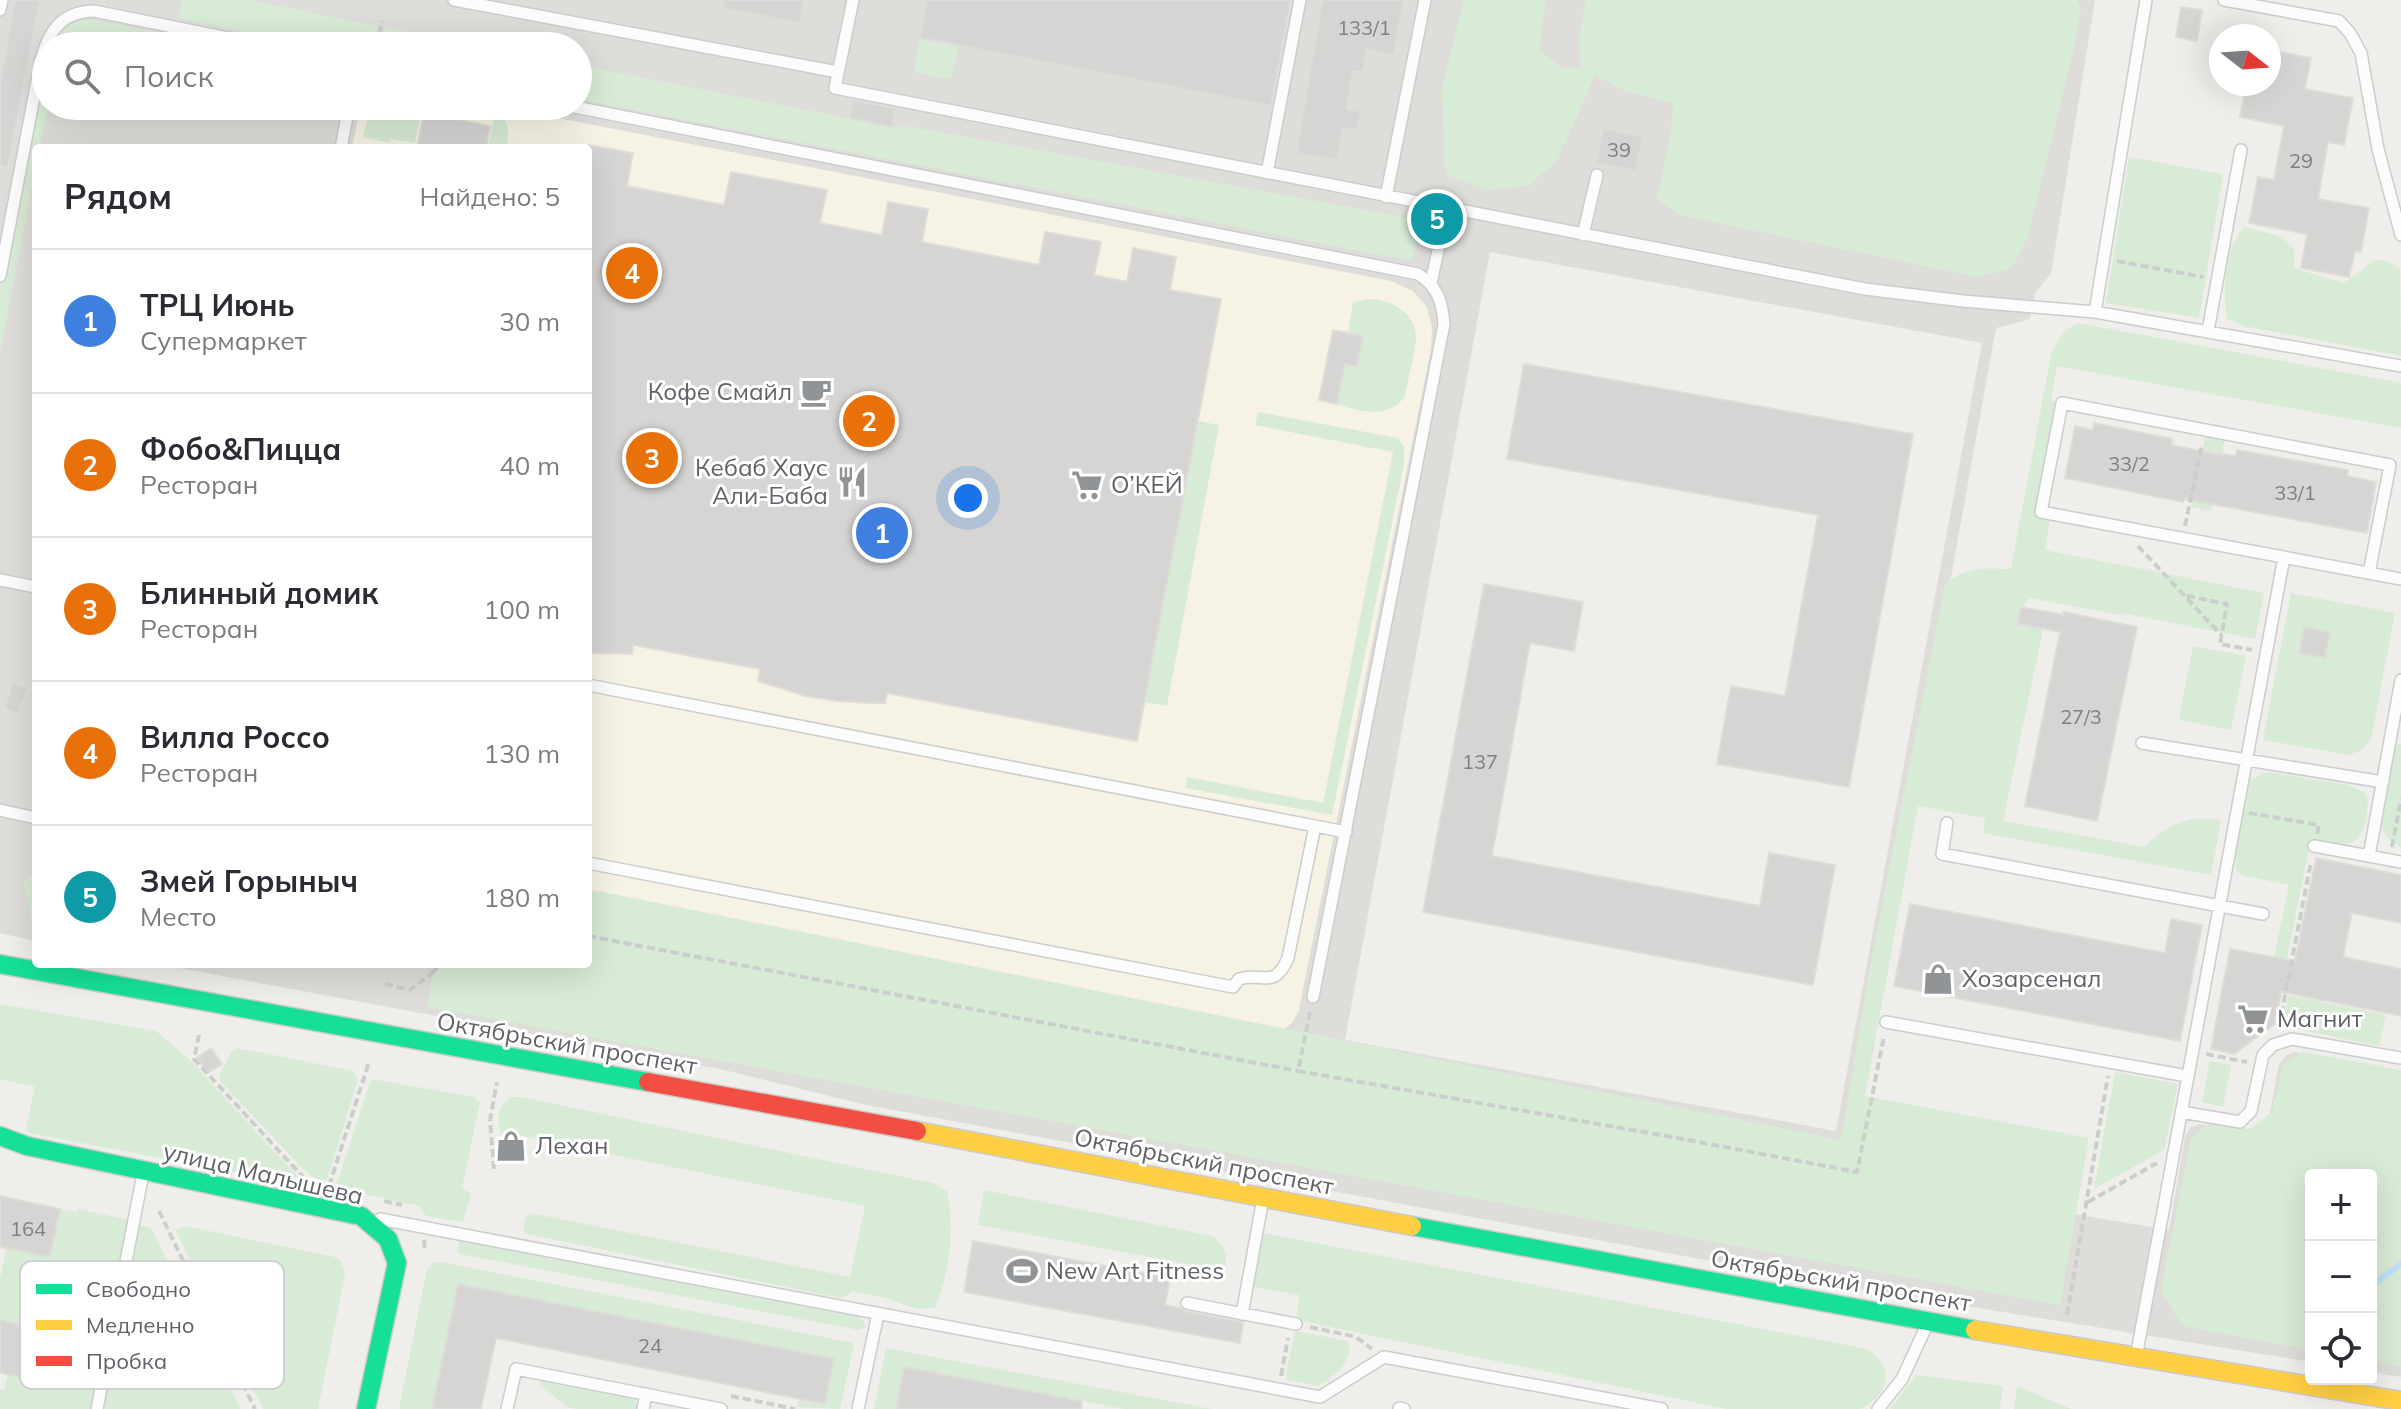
<!DOCTYPE html>
<html lang="ru">
<meta charset="utf-8">
<style>
:root{--surface:#fff;--page:#f2f2f3;--text:#2b2b33;--muted:#7c7c81;--line:#e1e1e2;--accent:#b45309}
body{margin:0;font-family:Mulish,sans-serif;background:var(--page);color:var(--text)}
.controls{position:absolute;right:24px;bottom:24px;display:grid;overflow:hidden;border-radius:8px;box-shadow:0 8px 32px #0002}
.controls button{width:72px;height:72px;display:grid;place-items:center;padding:0;border:0;border-bottom:2px solid var(--line);background:var(--surface);color:var(--text);font:40px sans-serif}
.compass{position:absolute;left:2209px;top:24px;width:72px;height:72px;border-radius:50%;background:var(--surface);box-shadow:0 8px 32px #0002;rotate:107deg}
.you{position:absolute;left:968px;top:498px;width:28px;height:28px;margin:-20px;border:6px solid #fff;border-radius:50%;background:#1a73e8;box-shadow:0 0 0 12px #1a73e833}
.badge{display:grid;place-items:center;width:52px;height:52px;border-radius:50%;background:var(--accent);color:#fff;font-size:26px;font-weight:700}
.pin{position:absolute;translate:-50% -50%;border:4px solid #fff;box-shadow:0 2px 8px #0006}
.list{margin:0;padding:0;list-style:none}
h2{display:flex;justify-content:space-between;align-items:center;height:104px;margin:0;padding:0 32px;font-size:34px}
h2 small{font-size:26px;font-weight:400;color:var(--muted)}
.list li{display:grid;grid-template-columns:52px 1fr auto;gap:24px;align-items:center;box-sizing:border-box;height:144px;padding:0 32px;border-top:2px solid var(--line)}
.list b{display:block;font-size:30px;white-space:nowrap}
.list p{margin:0;font-size:26px;white-space:nowrap;color:var(--muted)}
.list em{font-size:26px;font-style:normal;color:var(--muted)}
.icon{flex:none;width:44px;height:44px;fill:none;stroke:currentColor;stroke-width:2;stroke-linecap:round;stroke-linejoin:round}
.map{position:relative;flex:none;width:2401px;height:1409px;overflow:hidden}
.search{position:absolute;background:var(--surface);box-shadow:0 8px 32px #0002;left:32px;top:32px;width:560px;height:88px;display:flex;align-items:center;gap:20px;box-sizing:border-box;padding:0 28px;border-radius:44px;color:var(--muted);font-size:30px}
.panel{position:absolute;background:var(--surface);box-shadow:0 8px 32px #0002;left:32px;top:144px;width:560px;height:824px;border-radius:8px}
.map>svg:first-child{display:block}
.commercial{fill:#f7f3e4}
.industrial{fill:#dfddda;fill-rule:evenodd}
.green{fill:#d8ebd6}
.lines{fill:none;stroke-linecap:round;stroke-linejoin:round}
.stream{stroke:#bfe0f9;stroke-width:6}
.building{fill:#d6d5d3;stroke:#deddd9;stroke-width:2}
.lane-casing{stroke:#cbcccc;stroke-width:14}
.fast-casing{stroke:#cacacb;stroke-width:21}
.slow-casing{stroke:#cacacb;stroke-width:21}
.jam-casing{stroke:#cacacb;stroke-width:21}
.path{stroke:#cacfcc;stroke-width:4;stroke-dasharray:8 4;stroke-linecap:butt}
.lane{stroke:#fdfcfc;stroke-width:11}
.fast{stroke:#16e098;stroke-width:18}
.slow{stroke:#ffcf43;stroke-width:18}
.jam{stroke:#f24e42;stroke-width:18}
.labels{text-anchor:middle;stroke-width:6;stroke-linejoin:round;paint-order:stroke}
.number-label{font-size:20px;fill:#7e8184}
.poi-label{font-size:24px;fill:#5f6368;stroke:#fff;text-anchor:start}
.street-label{font-size:24px;fill:#5f6368;stroke:#fff}
.key{fill:#fff;stroke:#cfd0d2;stroke-width:2}
.key-label{font-size:22px;fill:#5f6368}
</style>
<div class="map">
<svg width="2401" height="1409" viewBox="0 0 2401 1409">
<rect width="100%" height="100%" fill="#efeeea"/>
<!-- commercial -->
<path class="commercial" d="M360,106H497L1240,250L1391,281L1413,291L1427,307L1432,328L1431,349L1299,1010L1293,1022L1284,1029L588,892V148H352Z"/>
<!-- industrial -->
<path class="industrial" d="M0,0H2095L2051,274L2035,293L2030,319L1996,328L1843,1175L2169,1230L2185,1137L2190,1128L2200,1124L2248,1134L2269,1118L2279,1064L2287,1055L2295,1052L2401,1074V1377L2371,1372V1175H2311V1362L1873,1291L866,1105L720,1069L158,964H588L1284,1029L1293,1022L1299,1010L1431,349L1432,328L1427,307L1413,291L1391,281L497,106H578V46H46V106H360L352,148H36V941L0,933ZM1490,252L1982,343L1836,1131L1345,1040Z"/>
<!-- green -->
<path class="green" d="M182,0H249L378,26L374,46H315L178,18Z
M1464,0H1546L1539,51L1564,69L1581,67L1579,37L1586,0H2077L2081,9L2074,48L2028,237L2011,269L1977,277L1680,215L1657,199L1671,131L1674,103L1623,90L1595,75L1557,161L1528,186L1485,190L1445,174L1442,88Z
M90,19L226,46H157L88,33L85,46H49C59,28 70,19 90,19Z
M385,27L481,46H381Z
M920,38L959,45L952,76L947,79L918,73L914,68Z
M46,54L48,106L39,148H36V166L0,353V290Z
M578,65L892,127H912L1399,216L1412,219L1420,226L1412,261L578,99Z
M371,106H449L447,116L421,112L415,143L391,139L390,143L363,137Z
M495,113C511,120 509,132 506,148H488Z
M2129,157L2223,174L2199,318L2106,303Z
M2245,227L2282,237L2294,249V268L2343,283L2360,272L2374,260L2388,261L2400,269L2401,356L2244,326L2227,319C2222,293 2224,245 2245,227Z
M1366,299C1389,298 1417,312 1416,338C1415,357 1408,377 1405,396C1391,419 1359,412 1337,404L1345,364L1357,366L1363,337L1348,333L1353,303Z
M2078,323L2401,383V428L2057,366L2051,400L2057,402L2036,515L2050,519L2045,550L2264,593L2255,639L2121,613L2120,615L2030,598L2021,607L2018,624L2043,629L2003,821L2144,847C2166,825 2189,814 2221,820L2211,875L1983,833L1985,818L1918,806L1865,1096L2089,1138L2060,1305L427,1007L436,964H588V889L1841,1140L1868,979L1945,584C1968,566 1982,568 2011,569L2051,355C2057,340 2063,330 2078,323Z
M1258,412L1398,438L1404,447V465L1332,815L1185,788L1187,777L1323,803L1393,452L1255,425Z
M1198,421L1219,425L1167,706L1144,702Z
M2206,434L2225,437L2211,511L2191,507Z
M2291,593L2395,613L2371,740L2361,750L2349,755L2263,740Z
M2193,646L2246,656L2231,730L2179,720Z
M2401,743V847L2390,841L2381,828L2395,747Z
M2267,772L2348,785L2365,793C2369,802 2368,808 2366,818C2360,855 2338,842 2311,839L2287,959L2274,957L2289,885L2245,876L2237,871C2231,846 2242,804 2251,780Z
M36,872V919L31,918L24,882Z
M2288,995L2386,1015L2379,1046L2282,1026Z
M0,1004L156,1031L190,1060L297,1176V1181L291,1183L30,1133L26,1128L35,1087L0,1079Z
M237,1048L353,1071L358,1080L327,1179C317,1182 311,1175 303,1169L221,1082L219,1076L232,1051Z
M2303,1052L2401,1070V1366L2371,1361V1175H2311V1350L2183,1326L2161,1291L2191,1138L2209,1122L2251,1129L2272,1112L2283,1064Z
M2210,1061L2231,1065L2223,1107L2202,1102Z
M2115,1072L2178,1084L2164,1150L2094,1189Z
M371,1079L475,1097L480,1102L462,1188L471,1194L463,1222L426,1216L419,1206L342,1189L337,1184Z
M511,1097H522L933,1183L947,1191C955,1231 950,1270 935,1308L917,1309L885,1298L852,1291L847,1296L840,1298L526,1234L523,1230L526,1217L530,1213L850,1277L865,1206L501,1132C495,1118 499,1105 511,1097Z
M984,1190L1212,1236C1225,1245 1229,1255 1224,1271L978,1225Z
M60,1209L77,1212L78,1209L130,1220L91,1409H0V1390H4L8,1375L23,1377L34,1328L0,1320V1278L7,1248L50,1257Z
M138,1225L151,1228L241,1409H103Z
M185,1226L335,1257L341,1261L345,1275L318,1409H263L176,1231Z
M1263,1233L1868,1349C1895,1370 1889,1395 1860,1409H1727L1296,1320L1299,1295L1255,1287L1253,1284Z
M460,1241L856,1316L864,1321L865,1327L859,1330L460,1254L457,1251Z
M441,1262L854,1343L840,1409L797,1407L799,1398L825,1403L834,1359L459,1284L432,1409H399L427,1269L433,1263Z
M1295,1331L1348,1341C1354,1363 1335,1374 1319,1386L1287,1380L1286,1375Z
M886,1348L1212,1409H1125L904,1367L896,1408L898,1409H874Z
M1916,1375L2003,1386L2000,1409H1890Z
M540,1379L622,1394L636,1400V1409H577L567,1407L540,1385Z
M2017,1386L2071,1409H2014Z"/>
<g class="lines">
<!-- stream -->
<path class="stream" d="M2371,1286L2401,1264"/>
</g>
<!-- building -->
<path class="building" d="M15,0H40L8,167L0,166V80Z
M723,0H804L800,23L722,8Z
M927,0H1291L1271,106L920,38Z
M1322,0H1404L1394,55L1367,50L1363,72L1353,71L1347,109L1361,111L1358,130L1343,128L1337,160L1296,153Z
M2181,7L2202,10L2197,41L2176,37Z
M2269,50L2311,58L2305,89L2353,98L2344,145L2328,142L2318,199L2369,208L2361,252L2355,251L2349,277L2301,268L2307,234L2249,223L2258,177L2274,180L2284,126L2240,117L2246,84H2269Z
M853,100L895,108L892,127L849,118Z
M424,113L490,126L486,148H417Z
M1603,128L1643,137L1636,171L1596,163Z
M588,145L633,153L627,186L724,205L731,172L827,190L820,223L882,235L888,202L928,209L922,242L1039,265L1045,232L1101,242L1094,275L1127,282L1133,248L1176,257L1170,290L1221,299L1137,741L887,693L885,703H870L838,701L805,696L758,681L760,669L633,645L632,654L588,653Z
M1333,330L1363,336L1357,367L1345,364L1337,404L1319,400Z
M1524,364L1913,434L1849,787L1717,764L1731,686L1785,696L1818,515L1507,459Z
M2094,423L2173,439L2171,445L2223,455V454L2236,456L2237,450L2348,470L2347,476L2376,482L2367,533L2184,499L2183,502L2065,478L2075,426L2093,430Z
M1484,584L1583,602L1574,651L1530,643L1492,856L1760,906L1769,853L1835,865L1813,985L1423,912Z
M2021,607L2064,615V612L2137,627L2097,821L2025,806L2060,632L2017,624Z
M2304,627L2330,632L2325,658L2299,653Z
M13,683L28,688L18,714L4,708Z
M2316,858L2401,875V923L2352,913L2343,957L2401,969V1016L2281,992L2275,1024L2234,1054L2211,1049L2230,949L2295,961Z
M1910,904L2165,953L2171,919L2202,925L2180,1041L1894,986Z
M211,1048L222,1064L208,1073L197,1058Z
M0,1196L60,1209L50,1257L0,1247Z
M973,1241L1170,1278L1165,1305L1180,1308L1185,1311L1243,1322L1240,1343L964,1292Z
M458,1284L834,1359L825,1404L496,1338L481,1409H432Z
M0,1320L34,1328L23,1378L0,1373Z
M904,1367L1082,1401L1081,1409H896Z"/>
<g class="lines">
<defs>
<path id="lane" d="M454,0L838,72
M853,0L835,88L1865,289L1963,301L2095,312L2401,366
M2224,0L2339,21L2350,33L2361,53L2378,149L2401,235
M0,10L2,0
M570,106L1418,274C1438,287 1442,301 1444,324L1313,997
M341,148L349,106
M1267,173L1300,0
M1386,197L1425,0
M1583,235L1597,175
M0,276L41,60C49,31 61,12 94,11L268,46
M1431,283L1447,209
M2095,312L2146,0
M2208,331L2241,150
M2369,573L2390,465L2062,403L2041,512L2401,579
M0,580L36,587
M2401,680L2369,856L2401,862
M588,685L1346,832
M2142,743L2383,782
M0,810L36,818
M1947,823L1942,854L2263,914
M2314,846L2369,856
M588,863L1233,987L1239,979C1264,972 1274,990 1288,958L1315,826
M1886,1022L2187,1076
M2181,1112L2240,1122L2251,1111L2263,1055L2273,1045L2292,1039L2401,1058
M380,1219L1320,1397L1384,1357L1662,1409
M1187,1303L1296,1324
M1242,1314L1262,1204
M2137,1352L2284,557
M1399,1408L1404,1409
M97,1409L143,1174
M507,1409L516,1369L721,1409
M643,1409L646,1394
M858,1409L878,1314
M1878,1409L1902,1379L1926,1327"/>
<path id="fast" d="M0,964L648,1082
M0,1136L27,1146L361,1216L388,1239L397,1263L366,1409
M1412,1226L1975,1330"/>
<path id="slow" d="M917,1131L1412,1226
M1975,1330L2401,1401"/>
<path id="jam" d="M648,1082L917,1131"/>
</defs>
<!-- lane casing -->
<use href="#lane" class="lane-casing"/>
<!-- fast casing -->
<use href="#fast" class="fast-casing"/>
<!-- slow casing -->
<use href="#slow" class="slow-casing"/>
<!-- jam casing -->
<use href="#jam" class="jam-casing"/>
<!-- path -->
<path class="path" d="M377,46L382,21
M2117,261L2203,277
M2185,526L2202,444
M2138,546L2222,636
M2187,596L2227,604L2220,644L2252,650
M2249,813L2319,825L2317,834
M2392,847L2401,799
M588,936L1298,1071
M432,973L441,964
M385,984L410,990L432,973L434,964
M1310,1012L1298,1071L1672,1137L1857,1172L1884,1036
M2279,1026L2311,862
M199,1035L194,1059L303,1177
M2206,1054L2247,1062
M494,1169L490,1120L497,1082
M329,1186L369,1062
M384,1201L402,1205
M2088,1202L2157,1163
M159,1211L255,1409
M424,1240L425,1250
M2067,1315L2108,1076
M1310,1327L1356,1337L1372,1349
M1281,1376L1288,1338
M731,1396L795,1409"/>
<!-- lane -->
<use href="#lane" class="lane"/>
<!-- fast -->
<use href="#fast" class="fast"/>
<!-- slow -->
<use href="#slow" class="slow"/>
<!-- jam -->
<use href="#jam" class="jam"/>
</g>
<!-- icons -->
<defs>
<symbol id="cafe-bare" viewBox="-9 -9 18 18"><path d="M-5.5-4.5H6V0H3Q3 3.5 0 3.5H-2.5Q-5.5 3.5-5.5 0ZM3-3.2v2h1.7v-2ZM-6 4.5H4V6H-6Z" fill="#919496" stroke="#fff" stroke-width="2.5" paint-order="stroke"/></symbol>
<symbol id="restaurant-bare" viewBox="-9 -9 18 18"><path d="M-5-6h1v4h1v-4h1v4h1v-4h1v5L-1.5 .5V6h-2V.5L-5-1ZM5-6V6H3V1.5H1.5Q1.5-4 5-6Z" fill="#919496" stroke="#fff" stroke-width="2.5" paint-order="stroke"/></symbol>
<symbol id="supermarket-bare" viewBox="-9 -9 18 18"><path d="M-6-5.5h2.5l.6 2H6L4.5 2H-2.5L-4.4-4H-6ZM-1.5 3.2a1.3 1.3 0 1 0 .1 0ZM3 3.2a1.3 1.3 0 1 0 .1 0Z" fill="#919496" stroke="#fff" stroke-width="2.5" paint-order="stroke"/></symbol>
<symbol id="shop-bare" viewBox="-9 -9 18 18"><path d="M-5-2.5h2.3a2.7 3.5 0 0 1 5.4 0H5L5.5 6h-11ZM-1.5-2.5h3a1.5 2.3 0 0 0-3 0Z" fill="#919496" stroke="#fff" stroke-width="2.5" paint-order="stroke"/></symbol>
<symbol id="stadium-bare" viewBox="-9 -9 18 18"><path d="M0-5a6.5 5 0 1 0 0 10a6.5 5 0 1 0 0-10ZM-3.5-1.8h7v3.6h-7Z" fill="#919496" stroke="#fff" stroke-width="2.5" paint-order="stroke"/></symbol>
</defs>
<g fill-rule="evenodd">
<use href="#cafe-bare" x="794" y="370" width="44" height="44"/>
<use href="#restaurant-bare" x="830" y="460" width="44" height="44"/>
<use href="#supermarket-bare" x="1065" y="463" width="44" height="44"/>
<use href="#shop-bare" x="1916" y="957" width="44" height="44"/>
<use href="#supermarket-bare" x="2231" y="997" width="44" height="44"/>
<use href="#shop-bare" x="489" y="1124" width="44" height="44"/>
<use href="#stadium-bare" x="1000" y="1249" width="44" height="44"/>
</g>
<g class="labels">
<!-- number labels -->
<g class="number-label">
<text x="1364" y="35">133/1</text>
<text x="1619" y="157">39</text>
<text x="2301" y="168">29</text>
<text x="2129" y="471">33/2</text>
<text x="2295" y="500">33/1</text>
<text x="2081" y="724">27/3</text>
<text x="1480" y="769">137</text>
<text x="28" y="1236">164</text>
<text x="650" y="1353">24</text>
</g>
<!-- poi labels -->
<g class="poi-label">
<text x="792" y="400" text-anchor="end">Кофе Смайл</text>
<text x="828" y="476" text-anchor="end">Кебаб Хаус<tspan x="828" dy="28">Али-Баба</tspan></text>
<text x="1111" y="493">О’КЕЙ</text>
<text x="1962" y="987">Хозарсенал</text>
<text x="2277" y="1027">Магнит</text>
<text x="535" y="1154">Лехан</text>
<text x="1046" y="1279">New Art Fitness</text>
</g>
<!-- street labels -->
<g class="street-label">
<text transform="translate(567 1044) rotate(10)" y="8">Октябрьский проспект</text>
<text transform="translate(1204 1162) rotate(11)" y="8">Октябрьский проспект</text>
<text transform="translate(263 1174) rotate(13)" y="8">улица Малышева</text>
<text transform="translate(1841 1281) rotate(10)" y="8">Октябрьский проспект</text>
</g>
</g>
<!-- legend -->
<rect x="20" y="1261" width="264" height="128" rx="12" class="key"/>
<rect x="36" y="1284" width="36" height="10" fill="#16e098"/>
<rect x="36" y="1320" width="36" height="10" fill="#ffcf43"/>
<rect x="36" y="1356" width="36" height="10" fill="#f24e42"/>
<g class="key-label">
<text x="86" y="1297">Свободно</text>
<text x="86" y="1333">Медленно</text>
<text x="86" y="1369">Пробка</text>
</g>
</svg>
<div class="controls">
<button>+</button>
<button>−</button>
<button><svg class="icon" aria-label="locate" viewBox="0 0 24 24"><circle cx="12" cy="12" r="6"/><path d="M12 2v4M12 18v4M2 12h4M18 12h4"/></svg></button>
</div>
<svg class="compass" viewBox="-18 -18 36 36"><path d="M0-13l5 13h-10z" fill="#e53935"/><path d="M0 13l5-13h-10z" fill="#7c7c81"/></svg>
<div class="you"></div>
<div class="pin badge" style="left:882px;top:533px;background:#3f7fe0">1</div>
<div class="pin badge" style="left:869px;top:421px;background:#e8710a">2</div>
<div class="pin badge" style="left:652px;top:458px;background:#e8710a">3</div>
<div class="pin badge" style="left:632px;top:273px;background:#e8710a">4</div>
<div class="pin badge" style="left:1437px;top:219px;background:#0f9aa8">5</div>
<div class="search"><svg class="icon" aria-label="search" viewBox="0 0 24 24"><circle cx="10" cy="10" r="6"/><path d="M15 15l6 6"/></svg>Поиск</div>
<section class="panel">
<h2>Рядом<small>Найдено: 5</small></h2>
<ul class="list">
<li><span class="badge" style="background:#3f7fe0">1</span><div><b>ТРЦ Июнь</b><p>Супермаркет</p></div><em>30 m</em></li>
<li><span class="badge" style="background:#e8710a">2</span><div><b>Фобо&amp;Пицца</b><p>Ресторан</p></div><em>40 m</em></li>
<li><span class="badge" style="background:#e8710a">3</span><div><b>Блинный домик</b><p>Ресторан</p></div><em>100 m</em></li>
<li><span class="badge" style="background:#e8710a">4</span><div><b>Вилла Россо</b><p>Ресторан</p></div><em>130 m</em></li>
<li><span class="badge" style="background:#0f9aa8">5</span><div><b>Змей Горыныч</b><p>Место</p></div><em>180 m</em></li>
</ul>
</section>
</div>
